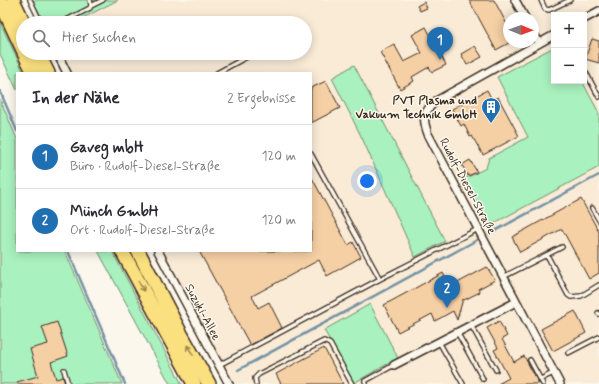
<!DOCTYPE html>
<html lang="de">
<meta charset="utf-8">
<style>
:root{--surface:#fff;--page:#f7f7f7;--text:#2b2b33;--muted:#7c7c81;--line:#e1e1e2;--accent:#1f6fb2}
body{margin:0;font-family:Mynerve,sans-serif;background:var(--page);color:var(--text)}
.controls{position:absolute;right:12px;top:12px;display:grid;overflow:hidden;border-radius:0px;box-shadow:0 2px 10px #0003}
.controls button{width:36px;height:36px;display:grid;place-items:center;padding:0;border:0;border-bottom:1px solid var(--line);background:var(--surface);color:var(--text);font:20px sans-serif}
.compass{position:absolute;left:503px;top:12px;width:36px;height:36px;border-radius:50%;background:var(--surface);box-shadow:0 2px 10px #0003;rotate:91deg}
.you{position:absolute;left:367px;top:181px;width:14px;height:14px;margin:-10px;border:3px solid #fff;border-radius:50%;background:#1a73e8;box-shadow:0 0 0 6px #1a73e833}
.badge{display:grid;place-items:center;width:26px;height:26px;border-radius:50%;background:var(--accent);color:#fff;font-size:13px;font-weight:700}
.pin{position:absolute;translate:-50% -33px;filter:drop-shadow(0 1px 2px #0008)}
.pin::after{content:'';position:absolute;top:21px;width:14px;height:12px;background:inherit;clip-path:polygon(0 0,100% 0,50% 100%)}
.list{margin:0;padding:0;list-style:none}
h2{display:flex;justify-content:space-between;align-items:center;height:52px;margin:0;padding:0 16px;font-size:17px}
h2 small{font-size:13px;font-weight:400;color:var(--muted)}
.list li{display:grid;grid-template-columns:26px 1fr auto;gap:12px;align-items:center;box-sizing:border-box;height:64px;padding:0 16px;border-top:1px solid var(--line)}
.list b{display:block;font-size:15px;white-space:nowrap}
.list p{margin:0;font-size:13px;white-space:nowrap;color:var(--muted)}
.list em{font-size:13px;font-style:normal;color:var(--muted)}
.icon{flex:none;width:22px;height:22px;fill:none;stroke:currentColor;stroke-width:2;stroke-linecap:round;stroke-linejoin:round}
.map{position:relative;flex:none;width:599px;height:384px;overflow:hidden}
.search{position:absolute;background:var(--surface);box-shadow:0 2px 10px #0003;left:16px;top:16px;width:296px;height:44px;display:flex;align-items:center;gap:10px;box-sizing:border-box;padding:0 14px;border-radius:22px;color:var(--muted);font-size:15px}
.panel{position:absolute;background:var(--surface);box-shadow:0 2px 10px #0003;left:16px;top:72px;width:296px;height:180px;border-radius:0px}
.map>svg:first-child{display:block}
.built{fill:#faebd7;fill-rule:evenodd}
.green{fill:#a9f1bf;stroke:#728e6e}
.lines{fill:none;stroke-linecap:round;stroke-linejoin:round}
.stream{stroke:#7594a4;stroke-width:2.5}
.building{fill:#f6d0a5;stroke:#3b2a1e}
.lane-casing{stroke:#3b2a1e;stroke-width:6}
.street-casing{stroke:#3b2a1e;stroke-width:10}
.highway-casing{stroke:#3b2a1e;stroke-width:16}
.lane{stroke:#fbf7ec;stroke-width:3.5}
.street{stroke:#fbf7ec;stroke-width:7}
.highway{stroke:#fbe080;stroke-width:13}
.oneway{stroke:#9b854f}
.labels{text-anchor:middle;stroke-width:3;stroke-linejoin:round;paint-order:stroke}
.poi-label{font-size:12px;font-weight:bold;fill:#3b2a1e;stroke:#fbf7ec;text-anchor:end}
.street-label{font-size:12px;fill:#3b2a1e;stroke:#fbf7ec}
</style>
<div class="map">
<svg width="599" height="384" viewBox="0 0 599 384">
<rect width="100%" height="100%" fill="#fbf7ec"/>
<filter id="ink" filterUnits="userSpaceOnUse"><feTurbulence type="fractalNoise" baseFrequency=".025" numOctaves="2"/><feDisplacementMap in="SourceGraphic" scale="8" xChannelSelector="R" yChannelSelector="G"/><feConvolveMatrix kernelMatrix="1 2 1 2 8 2 1 2 1" color-interpolation-filters="sRGB"/></filter>
<g filter="url(#ink)">
<!-- built -->
<path class="built" d="M28,0H599V384H223L153,251H311V73H62L52,53H305V23H38ZM554,15H584V81H554ZM509,18H533V42H509Z"/>
<!-- green -->
<path class="green" d="M33,0H118L73,23H44Z
M0,22L24,73H17V90L0,54Z
M554,47V81H582L599,113V167L489,226L464,179L486,168L489,158L528,137L497,77Z
M354,65L445,241L415,257L362,138L332,78Z
M0,99L17,139V251H65L122,384H0Z
M98,251H112L182,384H170Z
M370,304L398,358L354,383L324,330Z"/>
<g class="lines">
<!-- stream -->
<path class="stream" d="M0,91L17,131
M489,234L599,175
M68,251L125,384
M238,370L477,240"/>
</g>
<!-- building -->
<path class="building" d="M469,0H494L509,28V43L496,50Z
M424,2L427,8L420,11L417,6Z
M426,27L446,65L432,72L429,67L412,77L414,81L400,89L380,52L394,44L404,62L422,53L412,35Z
M592,39L599,41V63L585,59Z
M475,46L482,57L467,65L461,54Z
M326,81L340,108L311,123V88Z
M487,90L492,100L498,97L519,136L483,155L472,136L470,137L464,124L461,126L452,109Z
M470,160L477,172L468,176L462,165Z
M311,176L348,245L353,242L361,257L327,276L319,260L252,296L258,308L269,302L282,328L250,345L199,251H311Z
M581,199L599,232V273L589,279L562,229L520,252L512,237Z
M487,267L495,280L478,289L480,292L464,300L463,299L457,320L453,311L435,321L432,314L398,332L384,305L443,273L450,287Z
M575,311L586,333L553,351L541,329Z
M499,321L507,336L502,339L514,362L524,356L539,384H498L509,378L494,350L498,348L487,328Z
M57,322L68,356L51,362L56,379L63,377L65,384H18L17,382L38,376L30,349L48,344L42,327Z
M324,348L343,384H281L276,374Z"/>
<g class="lines">
<defs>
<path id="lane" d="M30,0L41,23
M541,0L545,9L549,10L570,0
M91,6L103,0
M61,23L90,8L91,5L90,0
M584,69L599,97
M217,73L254,53
M592,208L599,220
M547,255L568,295L571,297L581,296L599,285
M503,277L562,247
M380,279L478,229
M598,313L599,314
M471,325L496,370
M457,332L483,379
M439,342L463,384
M568,353L599,337
M530,360L543,384
M219,365L380,279L311,154
M64,370L68,384
M541,379L553,373
M256,384L255,378L259,374L324,341L330,344L352,384
M366,384L365,381L394,365"/>
<path id="street" d="M515,0L525,18
M584,19L599,11
M533,32L539,43
M554,35L436,101C423,112 422,118 428,134L560,384
M57,53L67,73
M158,251L229,384
M394,365L516,302"/>
<path id="highway" d="M13,0L24,23
M0,1L23,50
M24,53L34,73
M38,53L48,73
M122,251L194,384
M138,251L181,334L209,384"/>
</defs>
<!-- lane casing -->
<use href="#lane" class="lane-casing"/>
<!-- street casing -->
<use href="#street" class="street-casing"/>
<!-- highway casing -->
<use href="#highway" class="highway-casing"/>
<!-- lane -->
<use href="#lane" class="lane"/>
<!-- street -->
<use href="#street" class="street"/>
<!-- highway -->
<use href="#highway" class="highway"/>
</g>
<!-- one-way arrows -->
<defs><path id="oneway-shaft" d="M-6 0H5M1.5-3L5.5 0L1.5 3" fill="none" stroke-width="1.6" stroke-linecap="round" stroke-linejoin="round"/></defs>
<g class="oneway">
<use href="#oneway-shaft" transform="translate(141 286) rotate(62)"/>
<use href="#oneway-shaft" transform="translate(190 350) rotate(-120)"/>
</g>
</g>
<!-- icons -->
<defs>
<symbol id="building-pin" viewBox="-11 -11 22 30"><path d="M0 17L-7.5 6A9.5 9.5 0 1 1 7.5 6Z" fill="#1f6fb2" stroke="#fbf7ec"/><path d="M-4-6H4V6H1V3H-1V6H-4ZM-2.5-4.3h1.7v1.8h-1.7ZM.8-4.3h1.7v1.8H.8ZM-2.5-1h1.7V.8h-1.7ZM.8-1h1.7V.8H.8Z" fill="#fff"/></symbol>
</defs>
<g fill-rule="evenodd">
<use href="#building-pin" x="480" y="96" width="22" height="30"/>
</g>
<g class="labels">
<!-- poi labels -->
<g class="poi-label">
<text x="477" y="104">PVT Plasma und<tspan x="477" dy="14">Vakuum Technik GmbH</tspan></text>
</g>
<!-- street labels -->
<g class="street-label">
<text transform="translate(468 186) rotate(62)" y="4">Rudolf-Diesel-Straße</text>
<text transform="translate(203 312) rotate(62)" y="4">Suzuki-Allee</text>
</g>
</g>
</svg>
<div class="controls">
<button>+</button>
<button>−</button>
</div>
<svg class="compass" viewBox="-18 -18 36 36"><path d="M0-13l5 13h-10z" fill="#e53935"/><path d="M0 13l5-13h-10z" fill="#7c7c81"/></svg>
<div class="you"></div>
<div class="pin badge" style="left:440px;top:60px">1</div>
<div class="pin badge" style="left:447px;top:308px">2</div>
<div class="search"><svg class="icon" aria-label="search" viewBox="0 0 24 24"><circle cx="10" cy="10" r="6"/><path d="M15 15l6 6"/></svg>Hier suchen</div>
<section class="panel">
<h2>In der Nähe<small>2 Ergebnisse</small></h2>
<ul class="list">
<li><span class="badge">1</span><div><b>Gaveg mbH</b><p>Büro · Rudolf-Diesel-Straße</p></div><em>120 m</em></li>
<li><span class="badge">2</span><div><b>Münch GmbH</b><p>Ort · Rudolf-Diesel-Straße</p></div><em>120 m</em></li>
</ul>
</section>
</div>
